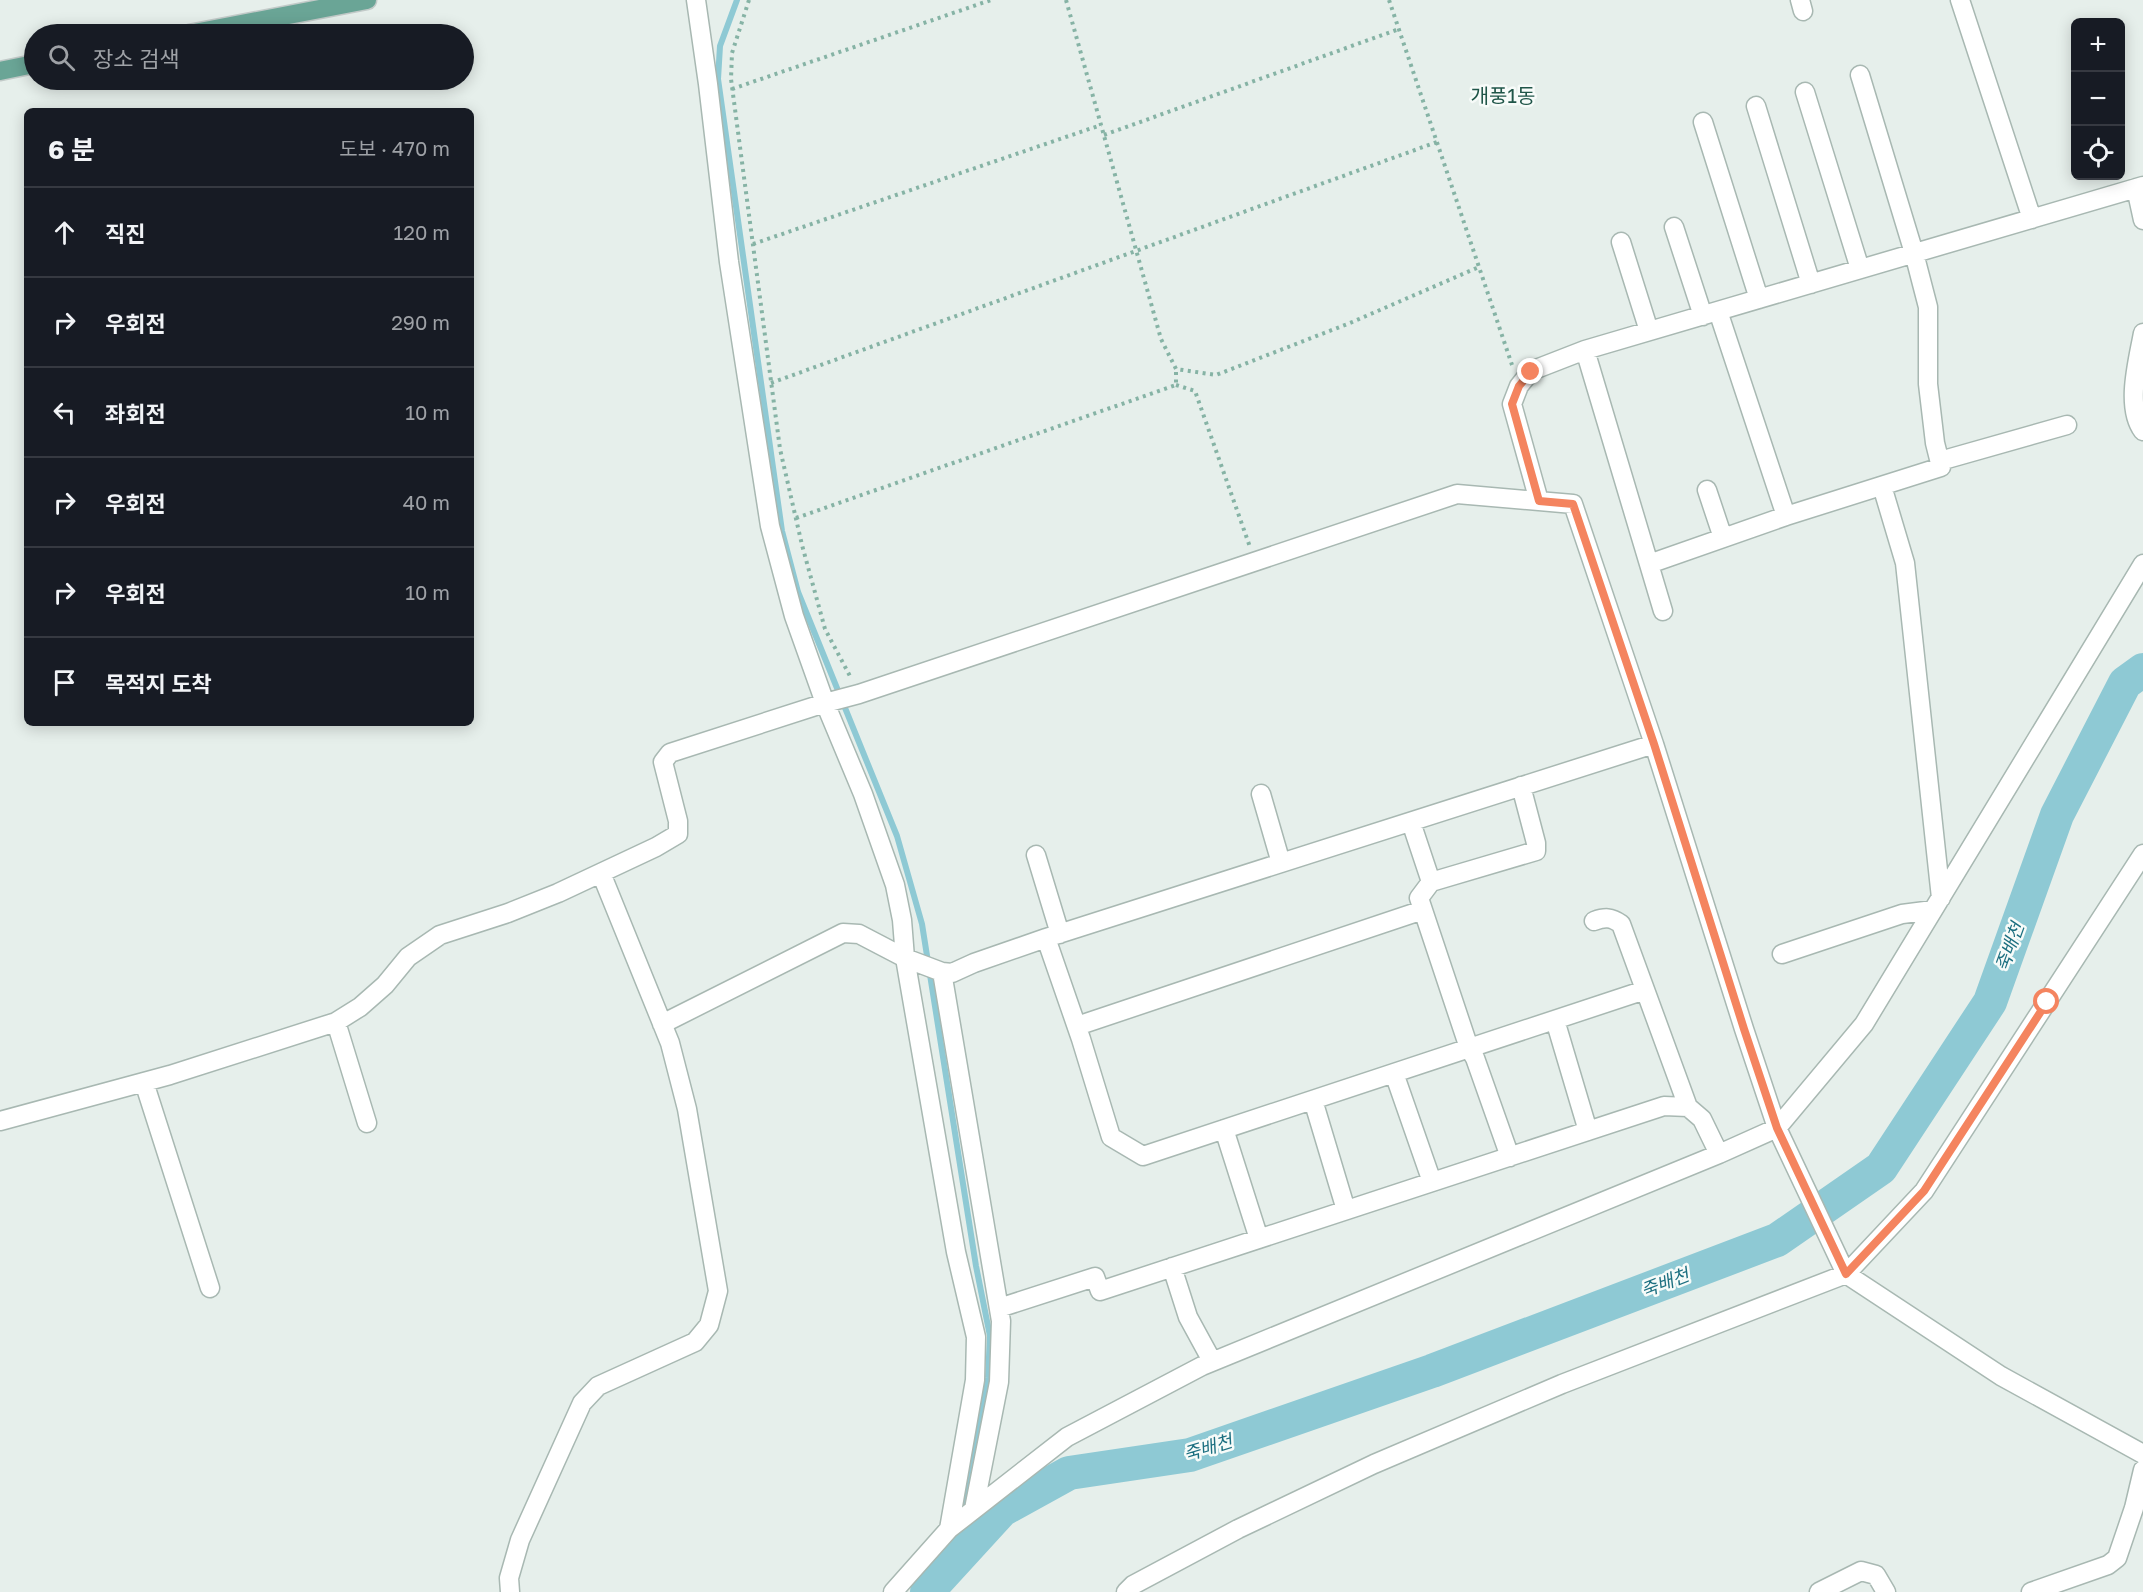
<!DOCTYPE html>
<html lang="ko">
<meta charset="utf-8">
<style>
:root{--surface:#171b24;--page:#20242c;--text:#f1f3f6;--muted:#9ea1a6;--line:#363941}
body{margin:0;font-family:"Golos Text","Noto Sans KR",sans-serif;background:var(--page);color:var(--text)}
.controls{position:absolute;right:18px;top:18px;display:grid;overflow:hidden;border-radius:9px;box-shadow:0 3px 15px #0003}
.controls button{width:54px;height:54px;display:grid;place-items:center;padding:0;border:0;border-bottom:2px solid var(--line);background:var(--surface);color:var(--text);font:30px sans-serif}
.stop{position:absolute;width:18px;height:18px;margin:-14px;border:4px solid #f4845f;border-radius:50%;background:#fff}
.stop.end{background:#f4845f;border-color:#fff;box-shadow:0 2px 6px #0008}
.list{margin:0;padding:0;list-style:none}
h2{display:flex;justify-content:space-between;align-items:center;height:78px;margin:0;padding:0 24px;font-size:26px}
h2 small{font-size:20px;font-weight:400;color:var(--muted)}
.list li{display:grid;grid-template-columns:39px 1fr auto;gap:18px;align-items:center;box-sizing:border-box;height:90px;padding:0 24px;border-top:2px solid var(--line)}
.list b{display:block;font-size:22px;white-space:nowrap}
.list em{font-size:20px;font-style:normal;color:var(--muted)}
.icon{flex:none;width:33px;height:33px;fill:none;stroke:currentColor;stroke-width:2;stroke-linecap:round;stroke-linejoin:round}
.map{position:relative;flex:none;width:2143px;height:1592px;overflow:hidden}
.search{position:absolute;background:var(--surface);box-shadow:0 3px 15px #0003;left:24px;top:24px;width:450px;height:66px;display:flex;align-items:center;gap:15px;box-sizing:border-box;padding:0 21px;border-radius:33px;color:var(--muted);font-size:22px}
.panel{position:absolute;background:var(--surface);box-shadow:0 3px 15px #0003;left:24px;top:108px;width:450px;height:618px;border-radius:9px}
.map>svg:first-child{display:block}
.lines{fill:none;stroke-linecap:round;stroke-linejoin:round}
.stream{stroke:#8ec9d4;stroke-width:6}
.river{stroke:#8ec9d4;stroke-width:34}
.minor-casing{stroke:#a8b8b2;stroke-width:21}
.major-casing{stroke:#c2cac8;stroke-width:21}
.path{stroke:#86b3a5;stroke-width:4;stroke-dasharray:3 4.5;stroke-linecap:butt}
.minor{stroke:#fff;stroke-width:18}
.major{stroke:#6aa596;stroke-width:18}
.route{stroke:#f4845f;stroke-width:8}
.labels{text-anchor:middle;stroke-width:5;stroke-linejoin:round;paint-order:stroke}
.water-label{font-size:18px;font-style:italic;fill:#1c6f80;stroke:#f7fbf9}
.quarter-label{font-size:20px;fill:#1f5548;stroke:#f7fbf9}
</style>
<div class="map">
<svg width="2143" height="1592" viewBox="0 0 2143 1592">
<rect width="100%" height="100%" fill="#e6efeb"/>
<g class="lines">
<!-- stream -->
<path class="stream" d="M737,0L720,46L718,79L782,531L798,592L897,836L922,924L976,1266L990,1336L988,1378L962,1513
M952,1565L959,1526"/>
<!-- river -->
<path class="river" d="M927,1592L1002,1510L1069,1473L1190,1455L1432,1371L1777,1240L1881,1168L1990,1002L2057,815L2125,683L2143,670"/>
<defs>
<path id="minor" d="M696,0L708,84L729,262L770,526L794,616L825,703L863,794L895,885L902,920L905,958L956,1252L976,1337L975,1380L949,1529
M1800,0L1803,11
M1960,0L2032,219
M1805,92L1860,269
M1756,106L1811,284
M1703,122L1759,299
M2136,188L2143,220
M1674,227L1703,316
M1621,242L1649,331
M1718,311L1786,516
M2143,333C2138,361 2125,407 2143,431
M1585,350L1663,611
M1940,461L2067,425
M1882,486L1905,563L1941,898
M1707,490L1723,538
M1539,501L1512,404L1519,386L1531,371L1585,350L2143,186
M1649,564L1786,516L1941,467L1935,443L1928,384V307L1914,253L1860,75
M1654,744L1744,1029L1777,1128L1846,1274L2001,1376L2143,1454
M1261,794L1281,863
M1411,822L1431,882L1419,898L1469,1048L1475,1058L1510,1157
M1036,855L1060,934
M1431,882L1536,851V843L1521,786
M1594,921C1605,917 1611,917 1621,924L1688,1107L1702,1119L1719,1154
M1046,938L1081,1039L1111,1137L1143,1156L1645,990
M1782,954L1902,914L1933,910
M942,972L1001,1321L999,1382L974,1509
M1555,1020L1588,1131
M336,1022L367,1123
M1077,1026L1423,910
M1394,1073L1432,1182
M144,1082L210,1288
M1313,1100L1346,1210
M0,1121L170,1075L336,1022L360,1007L385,985L408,957L440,935L508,913L558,893L656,847L678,834V821L663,762L670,753L825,703L859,694L1457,494L1573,504L1654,744L1046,938L974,963L952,973L942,972L905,958L859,934L843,933L662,1024
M1224,1129L1259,1239
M1172,1267L1188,1317L1212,1361
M999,1308L1095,1277L1100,1291L1664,1106L1688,1107
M510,1592L509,1578L520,1540L582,1403L598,1386L695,1342L709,1325L718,1291L687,1109L670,1043L601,873
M893,1592L949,1529L1067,1437L1202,1366L1719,1154L1777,1128L1864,1024L2143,564
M1126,1592L1133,1585L1238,1529L1374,1464L1562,1384L1846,1274L1924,1191L2143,854
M1819,1592L1861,1571L1876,1575L1886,1592
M2031,1592L2108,1565L2117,1558L2134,1508L2143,1470"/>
<path id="major" d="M189,34L367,0
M0,71L34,64"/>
</defs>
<!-- minor casing -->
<use href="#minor" class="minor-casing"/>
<!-- major casing -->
<use href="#major" class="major-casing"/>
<!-- path -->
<path class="path" d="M749,0L732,53L731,79L780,449L802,545L825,629L851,678
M1066,0L1161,339L1176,369L1216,375L1350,323L1479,267
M1389,0L1512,365
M732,89L991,0
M1104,135L1399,29
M753,244L1101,125
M771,383L1437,142
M1176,385L1195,391L1250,547
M796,518L1176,385V369"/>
<!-- minor -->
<use href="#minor" class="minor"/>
<!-- major -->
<use href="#major" class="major"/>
</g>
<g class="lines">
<!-- route -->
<path class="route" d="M1531,372L1519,386L1512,404L1539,501L1573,504L1654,744L1744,1029L1777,1128L1846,1274L1924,1191L2047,1002"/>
</g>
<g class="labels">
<!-- water labels -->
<g class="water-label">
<text transform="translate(2010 947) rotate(-70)" y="6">죽배천</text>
<text transform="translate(1665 1283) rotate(-21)" y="6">죽배천</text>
<text transform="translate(1208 1448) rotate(-17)" y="6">죽배천</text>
</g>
<!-- quarter labels -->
<g class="quarter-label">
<text x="1503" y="103">개풍1동</text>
</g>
</g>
</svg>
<div class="controls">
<button>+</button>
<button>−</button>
<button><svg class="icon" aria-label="locate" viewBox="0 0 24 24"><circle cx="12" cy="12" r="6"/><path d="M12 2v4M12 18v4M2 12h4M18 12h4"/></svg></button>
</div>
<div class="stop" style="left:2047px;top:1002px"></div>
<div class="stop end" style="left:1531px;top:372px"></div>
<div class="search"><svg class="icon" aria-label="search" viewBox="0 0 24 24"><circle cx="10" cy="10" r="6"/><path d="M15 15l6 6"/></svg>장소 검색</div>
<section class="panel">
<h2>6 분<small>도보 · 470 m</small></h2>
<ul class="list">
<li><svg class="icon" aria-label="ahead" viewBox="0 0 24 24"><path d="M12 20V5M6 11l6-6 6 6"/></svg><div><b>직진</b></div><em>120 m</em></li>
<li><svg class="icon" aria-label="right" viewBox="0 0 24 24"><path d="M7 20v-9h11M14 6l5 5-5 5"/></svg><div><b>우회전</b></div><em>290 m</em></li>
<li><svg class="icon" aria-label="left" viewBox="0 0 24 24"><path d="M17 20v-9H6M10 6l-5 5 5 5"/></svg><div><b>좌회전</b></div><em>10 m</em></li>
<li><svg class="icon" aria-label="right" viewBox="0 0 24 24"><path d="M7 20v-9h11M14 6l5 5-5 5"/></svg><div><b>우회전</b></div><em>40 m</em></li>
<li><svg class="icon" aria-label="right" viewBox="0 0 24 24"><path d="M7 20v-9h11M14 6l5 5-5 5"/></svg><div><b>우회전</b></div><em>10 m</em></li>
<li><svg class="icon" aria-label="arrive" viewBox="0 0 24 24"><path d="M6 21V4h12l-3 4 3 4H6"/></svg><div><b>목적지 도착</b></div></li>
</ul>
</section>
</div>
